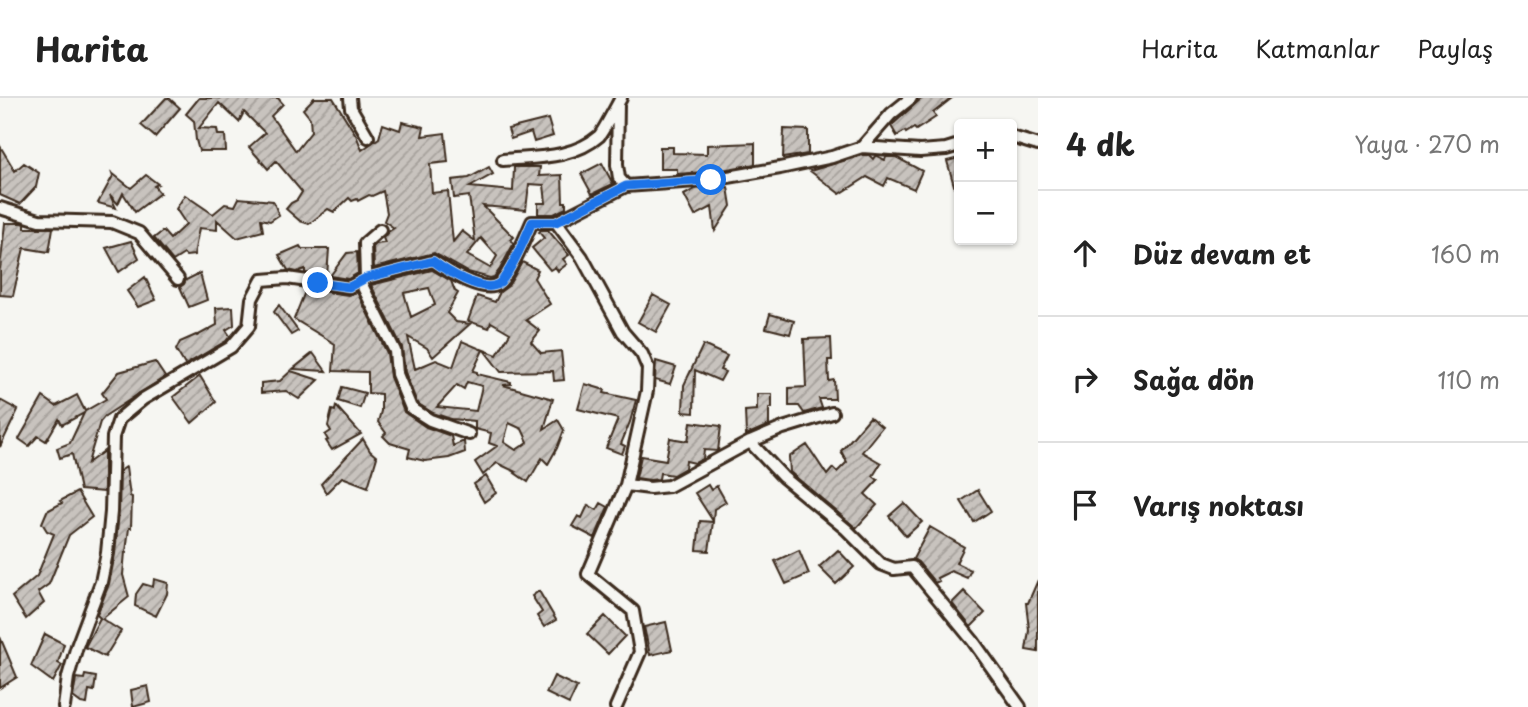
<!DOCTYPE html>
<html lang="tr">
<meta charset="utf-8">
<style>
:root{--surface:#fff;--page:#f6f6f6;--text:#222;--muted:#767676;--line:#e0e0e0}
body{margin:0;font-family:"Playpen Sans",sans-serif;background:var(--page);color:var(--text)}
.controls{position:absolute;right:21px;top:21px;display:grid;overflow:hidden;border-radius:7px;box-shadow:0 2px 5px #0004}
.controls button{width:63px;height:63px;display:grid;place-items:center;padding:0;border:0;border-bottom:2px solid var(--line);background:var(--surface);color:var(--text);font:35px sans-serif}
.stop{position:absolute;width:21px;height:21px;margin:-16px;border:5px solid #1a73e8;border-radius:50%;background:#fff}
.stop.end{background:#1a73e8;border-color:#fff;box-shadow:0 2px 7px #0008}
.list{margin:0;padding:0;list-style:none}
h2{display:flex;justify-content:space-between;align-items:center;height:91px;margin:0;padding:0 28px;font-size:30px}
h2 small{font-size:23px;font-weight:400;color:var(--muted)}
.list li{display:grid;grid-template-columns:46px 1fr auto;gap:21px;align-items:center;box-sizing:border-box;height:126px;padding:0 28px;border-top:2px solid var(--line)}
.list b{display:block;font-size:26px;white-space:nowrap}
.list em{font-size:23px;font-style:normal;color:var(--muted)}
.icon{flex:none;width:38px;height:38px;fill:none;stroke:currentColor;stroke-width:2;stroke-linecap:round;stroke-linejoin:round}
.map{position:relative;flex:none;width:1038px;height:609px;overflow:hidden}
header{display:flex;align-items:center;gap:42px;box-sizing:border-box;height:98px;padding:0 35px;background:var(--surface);border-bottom:2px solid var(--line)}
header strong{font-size:33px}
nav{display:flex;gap:38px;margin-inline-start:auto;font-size:24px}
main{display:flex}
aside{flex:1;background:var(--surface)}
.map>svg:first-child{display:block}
.building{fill:url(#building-hatch);stroke:#3b2a1e;stroke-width:2;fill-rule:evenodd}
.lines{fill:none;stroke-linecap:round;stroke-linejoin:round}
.minor-casing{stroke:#3b2a1e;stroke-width:16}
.minor{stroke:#f6f6f2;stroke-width:10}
.route{stroke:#1a73e8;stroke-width:9}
</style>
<header>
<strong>Harita</strong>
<nav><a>Harita</a><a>Katmanlar</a><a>Paylaş</a></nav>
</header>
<main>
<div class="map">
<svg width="1038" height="609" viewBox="0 0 1038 609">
<defs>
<pattern id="building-hatch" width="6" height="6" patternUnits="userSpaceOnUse" patternTransform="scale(1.75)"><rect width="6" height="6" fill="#c8c3be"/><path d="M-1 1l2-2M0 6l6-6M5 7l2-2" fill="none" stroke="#a49f9a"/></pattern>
</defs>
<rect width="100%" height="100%" fill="#f6f6f2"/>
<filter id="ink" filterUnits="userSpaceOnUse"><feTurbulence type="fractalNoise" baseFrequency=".0143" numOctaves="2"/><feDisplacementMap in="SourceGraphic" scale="14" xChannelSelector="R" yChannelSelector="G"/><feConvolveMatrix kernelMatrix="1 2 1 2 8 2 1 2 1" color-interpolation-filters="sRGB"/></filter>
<g filter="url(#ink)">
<!-- building -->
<path class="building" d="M166,0H169L180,10L155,39L141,27Z
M199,0H278L283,6L271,18L296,53L311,34L310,20L303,11L314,0H333L356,37L362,52L379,40L383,26L400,32L402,24L424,29L422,38L445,35L448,64L430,66L432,95L448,93L453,144L462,133L475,143L469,98L454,100L452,82L469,80L489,69L493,76L470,89L513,93L514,69H540L539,78L562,77L563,104H566V110L554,116H538V105H546L544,87L529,86L526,112L483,108L514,139L511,142L514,145L500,171L494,179L490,180L468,174L434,155L374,170L373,149L376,146L385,145L383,140L388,134L394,130L384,123L387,115L383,93L372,98L369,97L358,103L357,101L352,103L349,100L334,114L328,111L309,126L300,123L286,111L291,105L297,102L302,94L276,63L268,71L249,49L265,35L244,14L239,24L219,5L199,30L217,31L218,37H225L226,53H199L196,42L194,23L186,16ZM481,140L497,158L490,170L467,157Z
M922,0H952L933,15L936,19L916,32L914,30L906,35L905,33L897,38L891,28Z
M548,21L553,38L534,44L531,34L511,41L508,31Z
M784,31L808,32V56L783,60Z
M755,45V66L717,73L677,76V71H660V49H673V55L707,56V47Z
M0,48L15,73L24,65L39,75L36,89L20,106L0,97Z
M863,57H869L873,61L875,58H877L885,62L886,59H896L922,73L914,91L888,80L884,88L867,79L840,96L810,73Z
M959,60V98H957L947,63Z
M602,65L613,86L592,96L581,76Z
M112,75L131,90L146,77L158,86L154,88L160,95L135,114L123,95L118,106L110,97L116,110L98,105L113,78Z
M728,89L731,108L715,133L712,109L695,118L684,97L695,91L703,90V92Z
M185,97L213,116L225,106L235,108L239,100L273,103L279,117L270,123L261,121L263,133L237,140L217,122V132L199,130L194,157L186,158L184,156L173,163L154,140L163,133L170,141L186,126L176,111Z
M5,125H23L25,126V130H53L49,154L24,150L13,198L0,197V172Z
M541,132H548L569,157L563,161L567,166L558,173L555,169L550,172L532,150L544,140L539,134Z
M131,143L139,160L119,174L106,150Z
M300,148L302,151H329L327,178L305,175V171L297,174L288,172L279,157Z
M357,154L358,175L348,181L330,178L347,155Z
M522,164L538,172L534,180L550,206L526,222L540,233L531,244L541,255L561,253L564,282L554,283L553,273L501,274L484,252L497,257L510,235L491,224L489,230L468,223L477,198L495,204L500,194L508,188L513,180Z
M432,172L451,183L455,193L458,195L447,215L456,224L470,226L433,259L427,250L408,239L415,271L436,262L453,269L462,243L483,252L473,273L477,274V276L511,284V286L503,287L553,301L544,331L558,322L564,332L557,350L548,366L542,360L528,384L515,375L516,374L497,365L483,377L475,364L497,348L489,345L491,335L475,331V323L451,321L433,315L417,305L405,274L402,249L371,187ZM429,190L435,207L411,219L404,195ZM467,284L482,288L476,313L437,309L457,287L464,291ZM509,325L522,331L528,344L516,352L504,344Z
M200,175L207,202L189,209L180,189L184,186L186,182Z
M145,179L156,202L138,209L127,193Z
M306,191L348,197L357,194L387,255L390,279L404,314L426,329L451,338L453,348L464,343L465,354L449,360L425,363L408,359L410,351L390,345L383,338L386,335L378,324L381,313V296L368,295V274L333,273L335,246L294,221Z
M653,197L671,207L656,234L638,224Z
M279,207L298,233L291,237L274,214Z
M233,209L234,227L226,232L230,238L226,243L185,267L176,252L180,244L196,237L197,238L217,227L216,210Z
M770,216L794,223L790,236L766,230Z
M831,240L832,262H828L829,283L834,282L835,301H819L822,310L804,315L799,308H789V290L806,289L804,241Z
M703,247L727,258L720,272L725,274L720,283L695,272L694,315L683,314L684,287Z
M313,255L326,273L293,271Z
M656,263L676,269L670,286L655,282Z
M155,264L165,279L105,318L100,324L88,365L104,353V394L80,392L72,356L60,360L57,350L70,345L84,315L62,327L59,321L46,343L38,338L29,348L19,341L43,299L56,308L77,297L85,313L106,301L102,295L119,274Z
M291,273L319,282L299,301L286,293L261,295V285L280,283Z
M200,278L216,304L192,325L173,299Z
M585,286L605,292L604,295L636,302L630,324L621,346L625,348L622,356L606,350L618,321L578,311Z
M342,289L365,295L360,310L338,303Z
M757,296H772V310H769V327L746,337L745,313L757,312Z
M0,302L18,312L0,349Z
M336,308L361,336L332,352L326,343L328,342L325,337L331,333L328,328L332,312L335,313Z
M870,319L882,329L862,354L881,365L873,378L878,382L865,396L877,407L856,430L790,374L789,359L807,347L827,377L833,370L837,374L847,364L841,353Z
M691,324L721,328L718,353L704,352L703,361L695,365L686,363L685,370L673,377L660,375L659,381L650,382L636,380L641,358L666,362L670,340L688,343Z
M363,341L370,353L377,359L368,389L342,379L326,395L321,386Z
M126,369L130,398L132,399L131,430H129L126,454H125L123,477L129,499L102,521L121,533L105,559L85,549L100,520L97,517L109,486L115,456L119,414L120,373Z
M486,378L496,395L484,404L474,386Z
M708,387L711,392L717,388L726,404L714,411L713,423L695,395Z
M978,392L991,413L974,424L961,403Z
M77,394L92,419L69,437L49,486L38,494L44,505L26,521L12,499L37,478L54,436L47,433L42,425L47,413L62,405L60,403Z
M601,405L608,409L595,440L572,428L578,418L582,420L588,407L597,412Z
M904,405L922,424L906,438L889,418Z
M700,423L713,424L709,453L697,452Z
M930,429L964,449L956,465L971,472L967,480L951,473L937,480L939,483L935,485L918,464L913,461Z
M799,452L809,476L786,486L775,463Z
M838,452L854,469L836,486L819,469Z
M154,481L168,485L167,496L156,518L135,508L136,496L143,486L153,489Z
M1038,482V554L1026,552L1029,532L1026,505H1028Z
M539,493L556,522L544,529L537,518L542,514L532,498Z
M964,493L985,515L971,529L952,505Z
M605,518L625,538L608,556L587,536Z
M666,524L672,552L650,557L644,529Z
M45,536L64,546L58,565L62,567L53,584L31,568Z
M0,539L17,579L0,590Z
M85,577L96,579L94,593L89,592L87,606L81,605L73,599L76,580L84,581Z
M554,578L577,589L569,606L546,595Z
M148,588L151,604L133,609L131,592Z"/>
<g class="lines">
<defs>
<path id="minor" d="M350,0L351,10L368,39
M618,6L617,67L619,80L626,88
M1012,39L1038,47
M862,49L891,16L911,0
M503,62C535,59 573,61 599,38C603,34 617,7 621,0
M0,110L39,122L112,124L139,135L178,181
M556,124L582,159L623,234L642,256L648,270L647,293L626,387L650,390L669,388L750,344L783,330L832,315
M366,180L365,145L380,132
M360,183L395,253L397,276L411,310L430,322L469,336
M750,344L783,379L846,431L881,466L894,471L912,469L973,543L1020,609
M64,609L68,579L77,548L101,484L107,455L111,414L113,339L119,321L143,301L231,249L249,228L252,201L262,182L287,180L349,189L366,180L433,163C446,172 483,196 498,186C508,180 527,136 532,124H556L626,88L711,82L780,70L832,59L862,49L920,53L946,51L959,47
M616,609L640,554L633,513L588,476L626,387"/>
</defs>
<!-- minor casing -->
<use href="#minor" class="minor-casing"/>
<!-- minor -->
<use href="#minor" class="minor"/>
</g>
</g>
<g class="lines" filter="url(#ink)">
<!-- route -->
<path class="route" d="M318,185L349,189L366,180L433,163C445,172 483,196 498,186C508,180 527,136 532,124H556L626,88L711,82"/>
</g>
</svg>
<div class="controls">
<button>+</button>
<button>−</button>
</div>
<div class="stop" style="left:711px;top:82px"></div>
<div class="stop end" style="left:318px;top:185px"></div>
</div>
<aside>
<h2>4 dk<small>Yaya · 270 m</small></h2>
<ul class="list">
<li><svg class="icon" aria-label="ahead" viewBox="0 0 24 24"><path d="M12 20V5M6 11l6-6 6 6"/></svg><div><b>Düz devam et</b></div><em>160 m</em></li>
<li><svg class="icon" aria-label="right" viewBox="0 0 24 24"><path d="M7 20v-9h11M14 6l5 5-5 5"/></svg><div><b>Sağa dön</b></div><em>110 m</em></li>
<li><svg class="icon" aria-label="arrive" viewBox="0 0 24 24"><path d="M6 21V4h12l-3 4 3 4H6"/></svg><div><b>Varış noktası</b></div></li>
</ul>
</aside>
</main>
